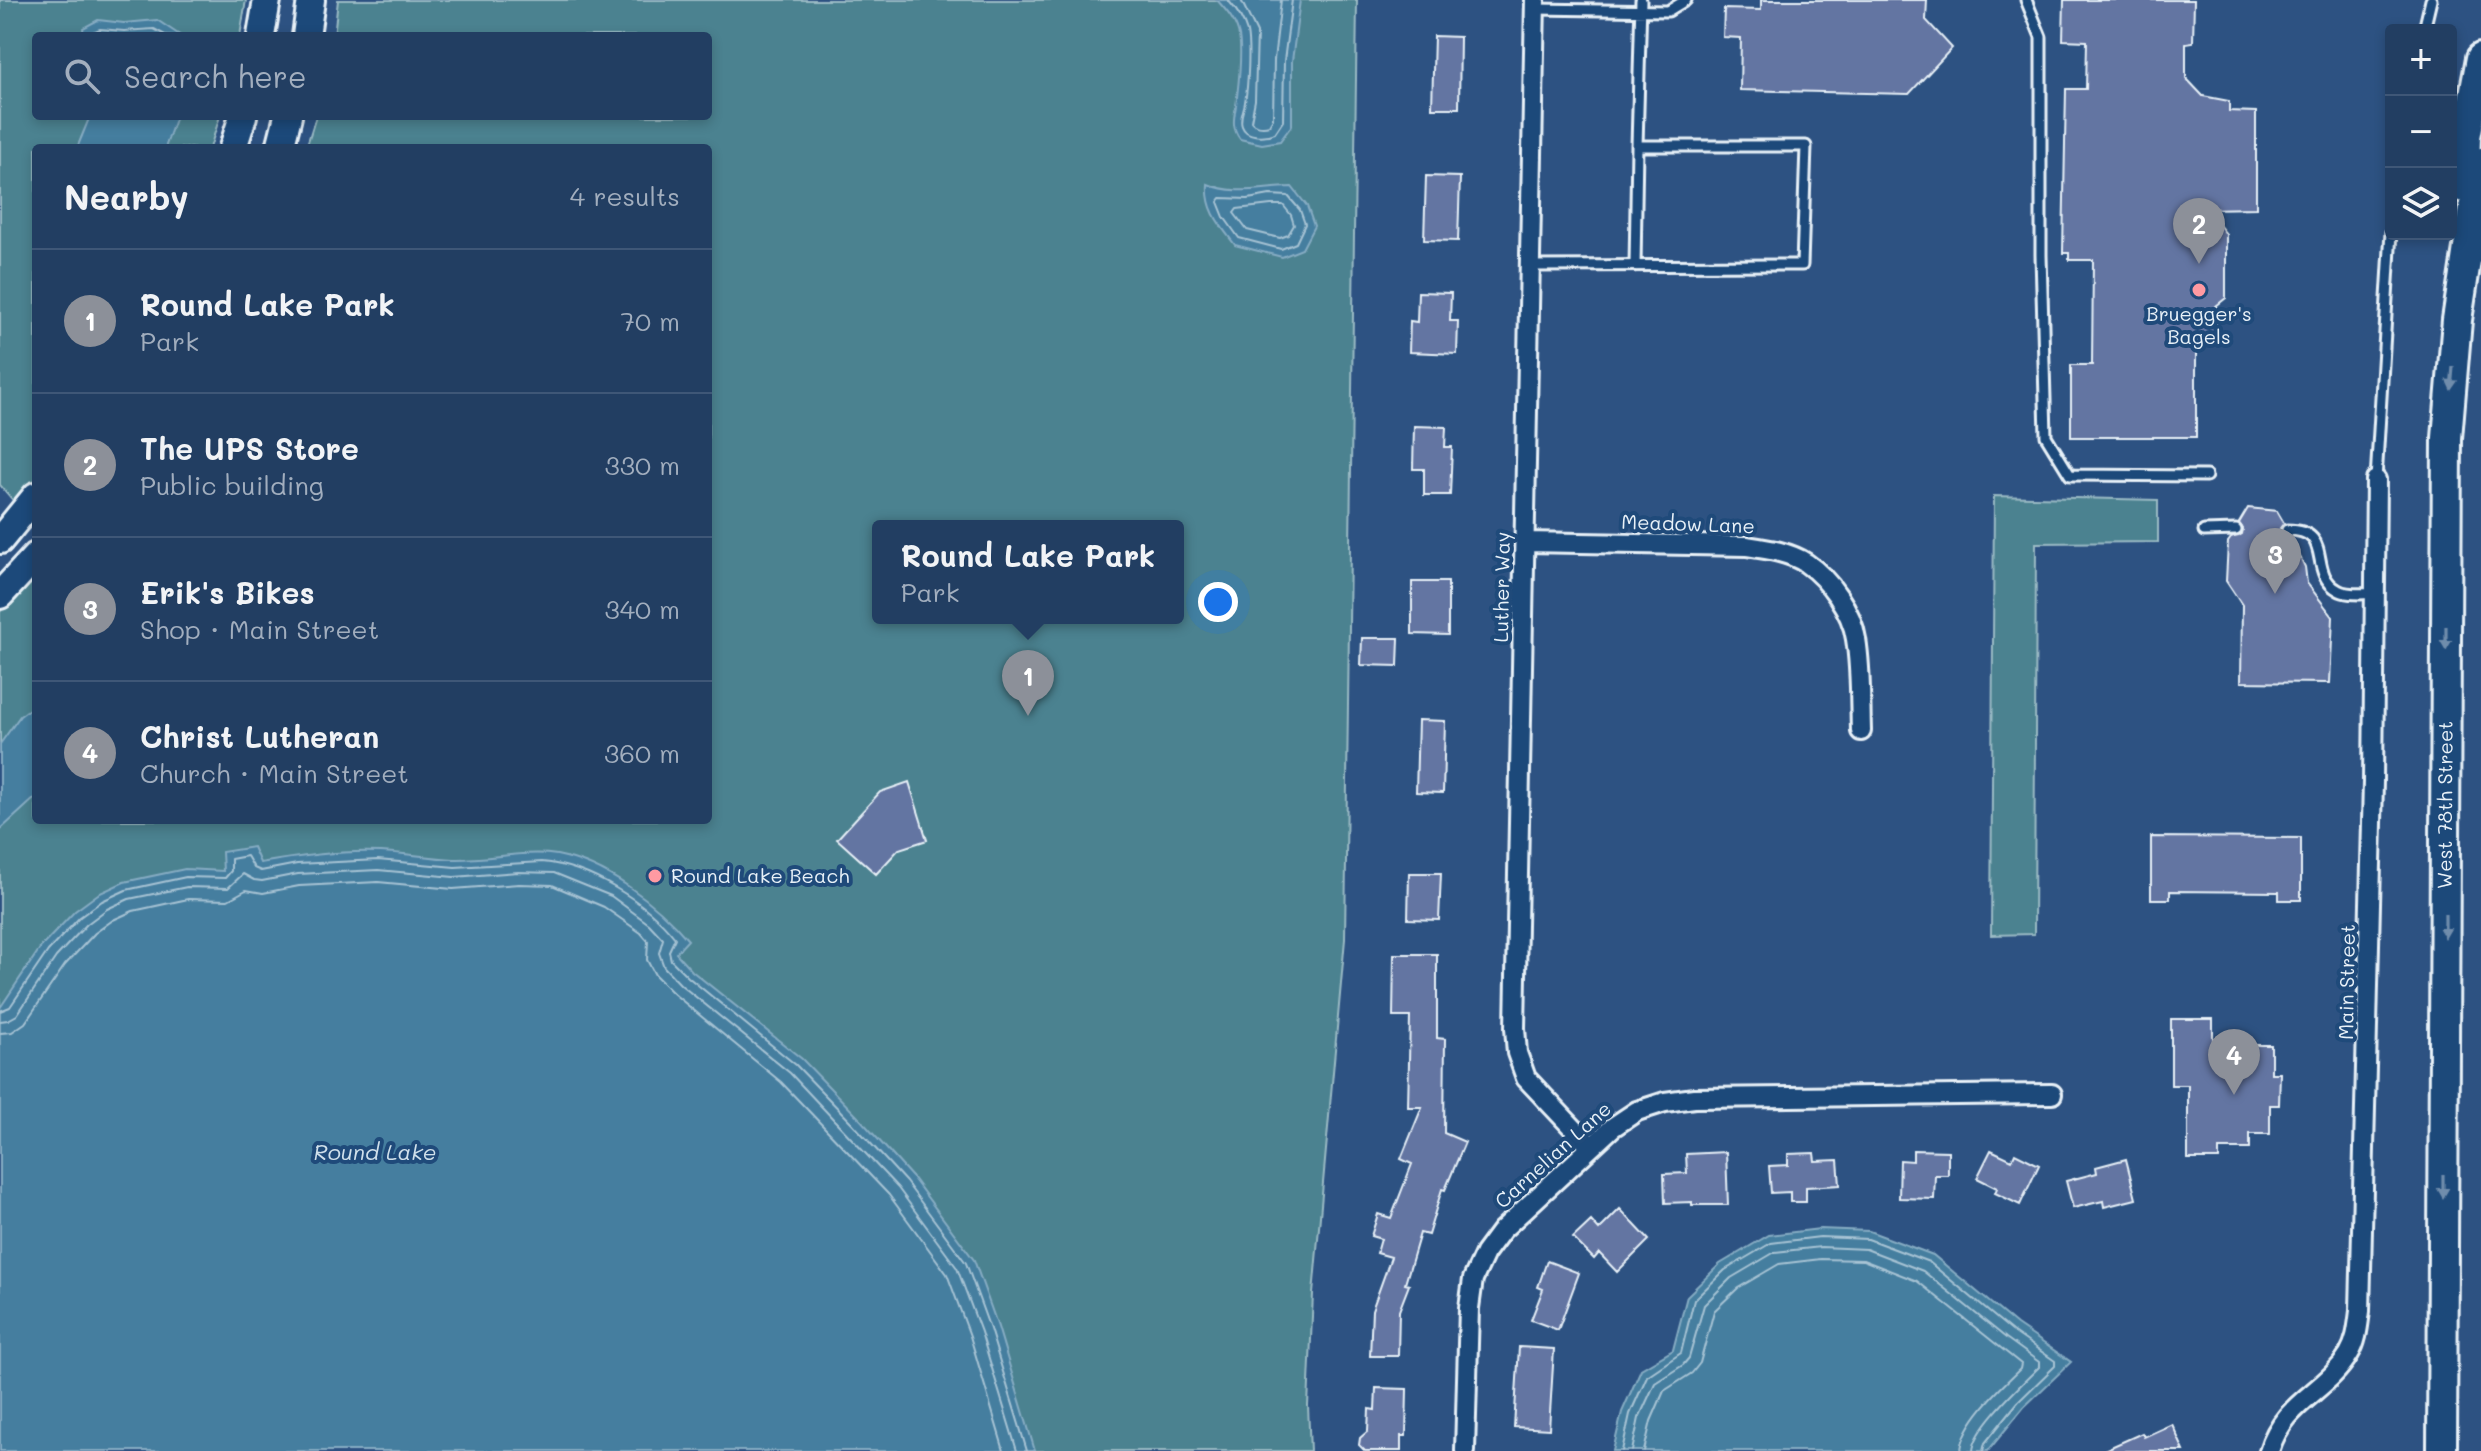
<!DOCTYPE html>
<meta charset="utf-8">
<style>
:root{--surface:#223e62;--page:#2a4568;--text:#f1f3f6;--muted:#a2aebe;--line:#3f5777;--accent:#8c9099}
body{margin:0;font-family:Mali,sans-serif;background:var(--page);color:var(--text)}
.controls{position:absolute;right:24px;top:24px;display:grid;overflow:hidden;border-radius:8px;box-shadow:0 4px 12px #0003}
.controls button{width:72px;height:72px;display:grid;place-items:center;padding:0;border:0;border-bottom:2px solid var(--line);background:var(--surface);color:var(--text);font:40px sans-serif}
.you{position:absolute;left:1218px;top:602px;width:28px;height:28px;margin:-20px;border:6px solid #fff;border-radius:50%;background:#1a73e8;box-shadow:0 0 0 12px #1a73e833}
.badge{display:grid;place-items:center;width:52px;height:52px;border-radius:50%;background:var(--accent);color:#fff;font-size:26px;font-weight:700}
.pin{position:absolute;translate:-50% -66px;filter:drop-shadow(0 2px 4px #0008)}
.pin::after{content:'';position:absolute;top:42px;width:28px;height:24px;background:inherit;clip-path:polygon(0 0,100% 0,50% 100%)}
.popup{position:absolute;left:872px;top:520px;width:312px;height:104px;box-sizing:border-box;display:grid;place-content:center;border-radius:8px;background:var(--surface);filter:drop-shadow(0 2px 6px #0005);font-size:26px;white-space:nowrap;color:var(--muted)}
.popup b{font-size:30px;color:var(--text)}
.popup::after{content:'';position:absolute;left:50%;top:100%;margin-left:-16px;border:16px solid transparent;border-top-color:var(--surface)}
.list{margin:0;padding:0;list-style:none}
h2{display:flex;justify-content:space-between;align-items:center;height:104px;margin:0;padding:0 32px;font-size:34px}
h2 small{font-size:26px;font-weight:400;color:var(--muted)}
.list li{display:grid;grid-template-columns:52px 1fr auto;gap:24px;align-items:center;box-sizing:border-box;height:144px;padding:0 32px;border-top:2px solid var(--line)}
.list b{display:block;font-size:30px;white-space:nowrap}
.list p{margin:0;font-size:26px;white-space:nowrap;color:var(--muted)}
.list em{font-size:26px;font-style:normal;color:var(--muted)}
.icon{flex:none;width:44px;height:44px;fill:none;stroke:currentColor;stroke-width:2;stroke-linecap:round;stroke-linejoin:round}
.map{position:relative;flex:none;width:2481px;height:1451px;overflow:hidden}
.search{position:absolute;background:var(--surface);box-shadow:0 4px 12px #0003;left:32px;top:32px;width:680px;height:88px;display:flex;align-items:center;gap:20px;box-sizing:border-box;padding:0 28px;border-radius:8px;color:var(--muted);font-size:30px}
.panel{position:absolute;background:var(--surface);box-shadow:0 4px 12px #0003;left:32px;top:144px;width:680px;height:680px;border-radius:8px}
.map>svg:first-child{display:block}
.green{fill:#4c8290;stroke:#9abac4;stroke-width:2;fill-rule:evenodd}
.water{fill:#457e9f;stroke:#86acc3;stroke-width:2}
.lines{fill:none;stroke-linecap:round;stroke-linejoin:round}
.shore{stroke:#a7c3d4;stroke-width:2}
.building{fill:#6474a2;stroke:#e8f1f8;stroke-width:2}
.lane-casing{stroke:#e8f1f8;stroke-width:15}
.street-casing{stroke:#e8f1f8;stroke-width:24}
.secondary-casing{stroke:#e8f1f8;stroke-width:32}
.primary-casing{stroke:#e8f1f8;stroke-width:34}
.lane{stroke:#1f4a7a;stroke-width:9}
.street{stroke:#1f4a7a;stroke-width:18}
.secondary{stroke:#1f4a7a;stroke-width:26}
.primary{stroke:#1f4a7a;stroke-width:28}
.oneway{fill:#6f8dac}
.poi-dot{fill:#ff9aa2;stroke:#1f4a7a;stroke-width:3}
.labels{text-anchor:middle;stroke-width:8;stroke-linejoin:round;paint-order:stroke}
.poi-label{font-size:20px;fill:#e8f1f8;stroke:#1f4a7a}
.street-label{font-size:20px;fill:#e8f1f8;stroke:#1f4a7a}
.water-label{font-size:22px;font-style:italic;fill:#d0e0eb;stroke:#1f4a7a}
</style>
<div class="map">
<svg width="2481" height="1451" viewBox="0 0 2481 1451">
<rect width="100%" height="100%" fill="#2d5282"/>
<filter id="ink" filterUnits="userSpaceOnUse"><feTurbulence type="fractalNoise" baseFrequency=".0125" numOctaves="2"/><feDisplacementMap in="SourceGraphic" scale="16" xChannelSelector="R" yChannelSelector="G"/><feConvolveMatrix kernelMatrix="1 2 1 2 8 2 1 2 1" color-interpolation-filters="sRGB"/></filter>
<g filter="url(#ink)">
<!-- green -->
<path class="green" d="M0,0H246L240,36H36V116H220L210,148H36V478L16,504L0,485Z
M338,0H1357L1345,939L1313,1294L1308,1406L1310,1451H0V612L36,572V820H708V148H306L316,116H708V36H334ZM878,526H1178V618H878Z
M1994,496L2158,500V542L2036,543L2034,934L1991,935Z"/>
<!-- water -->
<path class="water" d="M1217,0H1300L1292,61V125L1280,141L1262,144L1240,139C1229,124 1236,114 1237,97C1239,80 1243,47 1238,32C1235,20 1225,9 1217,0Z
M98,20L124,23L157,20L181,36H84L83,28Z
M90,116H176L165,148H77Z
M1208,184C1235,196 1263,187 1292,187L1307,206L1314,226L1302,249L1282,257L1235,245C1220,225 1206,210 1208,184Z
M36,704V797L0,830V744L20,716Z
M253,847L260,863C299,856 341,850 381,852C405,853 430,858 454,859C488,860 523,850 557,855C606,864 657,903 688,940L676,953L692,971L802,1059L859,1118L912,1177L974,1260L998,1327L1035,1451H0V1008L41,947L75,911L98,894L124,882L185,869L223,871L222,852Z
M1820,1229L1869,1231L1933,1255L2017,1325L2071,1362L2024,1407L1988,1451H1613L1622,1412L1641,1369L1673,1350L1687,1296L1720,1264L1769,1235Z"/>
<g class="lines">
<!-- shore -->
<path class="shore" d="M1228,0C1235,8 1244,21 1247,32C1250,48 1248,86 1245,102C1244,110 1239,118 1242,126C1246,138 1265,137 1275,133L1283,121L1284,61L1292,0
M1241,0L1257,33L1255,100L1251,121C1254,126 1263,127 1269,125L1273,118L1274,60L1281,0
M91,36L93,32L100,29L124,31L154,29L167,36
M1270,195L1288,196L1300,210L1305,224L1296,243L1281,249L1239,238L1224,217L1218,202L1221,198L1248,199Z
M1271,205H1283L1291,215L1294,225L1288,235L1280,238L1247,230L1234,213L1237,209Z
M0,1011L10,1007L48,951L80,917L102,901L126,890L186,877L225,878L231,871V859L247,856L254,868L261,871L297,864L378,860L455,867L542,862C589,866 647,902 675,938L669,951L671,960L688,977L796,1065L853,1124L906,1182L966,1263L990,1329L1027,1451
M0,1021L8,1020L17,1015L56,957L87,924L107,909L129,899L187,887L228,888L243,874L254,880L262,881L298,874L378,870L454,877L518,872L554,873L611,896L649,924L663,939L659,953L664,967L681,985L790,1073L898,1188L957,1268L981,1332L1017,1451
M0,1033L12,1032L25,1023L65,965L95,933L113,920L133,911L188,899L228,900L246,890L263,893L299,886L378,882L453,889L519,884L552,885L604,907L641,933L648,941L647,960L655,975L674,994L781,1082L889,1195L947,1274L970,1336L1004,1451
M1622,1451L1630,1414L1647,1376L1681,1353L1694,1300L1725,1270L1771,1243L1820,1237L1868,1239L1929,1262L2012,1331L2055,1361V1366L2018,1402L1985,1443L1983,1451
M1632,1451L1639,1418L1655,1383L1683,1365L1689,1358L1704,1305L1731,1278L1775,1252L1821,1247L1866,1249L1923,1271L2006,1338L2039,1362V1367C2022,1384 1974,1428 1973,1451
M1644,1451L1651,1421L1664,1391L1692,1373L1700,1363L1714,1311L1738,1288L1779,1264L1821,1259L1863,1260L1917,1281L2021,1364L2020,1369C2001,1387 1962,1424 1961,1451"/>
</g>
<!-- building -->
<path class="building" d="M1761,0H1927L1926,20L1952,48L1909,94L1740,90L1741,38L1723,37L1724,9L1761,10Z
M2064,0H2194L2193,42L2186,43V78L2203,96L2229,101V111L2256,112V208L2207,209L2226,234V298L2216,306V341L2196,342V437H2071V365H2092L2093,260H2069V253H2063L2066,89H2086L2087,41L2063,40Z
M1434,36L1460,37L1459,108H1432Z
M1426,176L1460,177L1458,241L1424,240Z
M1418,292L1451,293L1450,321H1458L1457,354L1409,352L1410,321L1417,322Z
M1414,426L1446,427L1445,447H1452L1450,495H1424V469H1413Z
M2248,508L2277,511L2284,523L2280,528V534L2291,538L2305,567L2307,583L2333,617L2330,683L2241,682L2242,605L2226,581L2228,542L2231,538L2242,534L2243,529L2239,523Z
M1412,582H1448V635L1412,634Z
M1362,638H1399L1398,666L1361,665Z
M1418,720L1445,721L1443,793L1416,792Z
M909,782L927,840L899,849L876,874L837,839L880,792Z
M2151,837L2301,838V900H2279V892L2170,891V899H2151Z
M1409,873H1441L1439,920L1408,919Z
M1394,954H1437V1038L1445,1039L1444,1133L1465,1142L1445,1190L1442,1189L1428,1235L1420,1233L1405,1284L1409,1285L1399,1311L1398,1356H1370L1372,1310L1391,1257L1377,1253L1381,1239L1371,1236L1378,1214L1391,1218L1412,1164L1401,1159L1422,1107H1408L1410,1017H1393Z
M2171,1019H2213V1045H2271V1073H2280L2279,1105H2270V1134H2250V1149H2219V1159H2188V1085H2171Z
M1913,1150L1948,1151V1175H1935L1934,1199L1899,1198L1900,1160L1913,1161Z
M1991,1150L2012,1160L2015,1153L2039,1165L2020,1205L1995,1193L1997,1188L1977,1178Z
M1726,1152L1728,1205H1692V1202L1665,1203L1664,1174L1687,1173L1686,1154Z
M1814,1153L1815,1161L1838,1160L1840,1185L1806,1187V1202H1790V1192L1771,1193L1769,1166L1788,1165V1154Z
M2126,1159L2136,1199L2104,1207L2103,1201L2073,1208L2066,1181L2097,1173L2096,1167Z
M1620,1209L1649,1240L1617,1272L1599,1253L1594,1259L1573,1238L1591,1221L1599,1230Z
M1547,1261L1579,1273L1558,1330L1531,1320L1543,1289L1538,1287Z
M1519,1347L1554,1349L1549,1429L1514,1427Z
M1376,1388L1407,1389L1406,1436H1401V1451H1365L1359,1445L1360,1438L1368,1431L1369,1409L1375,1410Z
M2172,1424L2184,1451H2102L2142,1433L2144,1437Z"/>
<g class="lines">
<defs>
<path id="lane" d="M2026,0L2041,37V255L2046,436L2070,475L2206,476
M1535,9L1668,11L1686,0
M2424,30L2431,0
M1637,146L1641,0
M1530,266L1802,265L1806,146H1637L1635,266
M2376,480L2391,232
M2287,530C2336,530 2306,572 2338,590C2347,596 2365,593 2375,594
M2204,531L2236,530"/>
<path id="street" d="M1535,0L1515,1028L1517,1053L1526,1078L1591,1147
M1525,542L1747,546C1767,549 1789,552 1806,563C1829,579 1852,611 1856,639C1861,669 1860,701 1861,731
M1465,1451L1469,1308L1473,1279L1485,1253L1502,1230L1613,1127L1637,1111L1665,1102L1694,1098L2052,1094
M2269,1451C2284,1401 2326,1393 2349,1354C2357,1341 2358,1326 2360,1311L2373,782L2376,480"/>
<path id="secondary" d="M261,36L267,0
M306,36L311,0
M233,148L243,116
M280,148L288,116
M0,540L36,496
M0,595L36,556"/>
<g id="primary">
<path d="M2464,188L2466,137L2481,58"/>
<path id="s1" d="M2442,1451L2447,438L2457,320L2481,162"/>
</g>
</defs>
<!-- lane casing -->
<use href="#lane" class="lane-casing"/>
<!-- street casing -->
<use href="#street" class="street-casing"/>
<!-- secondary casing -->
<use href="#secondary" class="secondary-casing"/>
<!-- primary casing -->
<use href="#primary" class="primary-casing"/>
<!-- lane -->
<use href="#lane" class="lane"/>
<!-- street -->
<use href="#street" class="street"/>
<!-- secondary -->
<use href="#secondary" class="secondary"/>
<!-- primary -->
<use href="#primary" class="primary"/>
</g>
<!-- one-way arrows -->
<defs><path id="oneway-solid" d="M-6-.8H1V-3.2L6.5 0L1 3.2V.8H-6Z" transform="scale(2)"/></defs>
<g class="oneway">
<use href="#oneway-solid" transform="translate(2452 378) rotate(95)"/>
<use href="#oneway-solid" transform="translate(2446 638) rotate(90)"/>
<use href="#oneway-solid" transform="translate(2445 926) rotate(90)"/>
<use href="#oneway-solid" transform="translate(2443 1186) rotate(90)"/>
</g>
</g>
<!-- markers -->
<g class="poi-dot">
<circle cx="2199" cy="290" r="8"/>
<circle cx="655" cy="876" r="8"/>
</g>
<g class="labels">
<!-- poi labels -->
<g class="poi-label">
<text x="2199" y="321">Bruegger's<tspan x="2199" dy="23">Bagels</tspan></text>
<text x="671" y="883" text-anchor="start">Round Lake Beach</text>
</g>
<!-- street labels -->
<g class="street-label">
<text transform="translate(1688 524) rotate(2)" y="7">Meadow Lane</text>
<text transform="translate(1502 587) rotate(-89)" y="7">Luther Way</text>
<text dy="7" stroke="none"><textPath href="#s1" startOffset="646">West 78th Street</textPath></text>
<text transform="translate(2347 982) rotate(-89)" y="7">Main Street</text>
<text transform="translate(1553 1155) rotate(-42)" y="7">Carnelian Lane</text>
</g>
<!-- water labels -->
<g class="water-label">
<text x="375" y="1160">Round Lake</text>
</g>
</g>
</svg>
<div class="controls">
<button>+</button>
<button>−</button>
<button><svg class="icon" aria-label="layers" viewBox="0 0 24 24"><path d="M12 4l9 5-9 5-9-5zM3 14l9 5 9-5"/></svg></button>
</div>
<div class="you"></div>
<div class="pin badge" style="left:1028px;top:716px">1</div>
<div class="popup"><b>Round Lake Park</b>Park</div>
<div class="pin badge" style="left:2199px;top:264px">2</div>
<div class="pin badge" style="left:2275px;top:594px">3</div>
<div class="pin badge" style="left:2234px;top:1095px">4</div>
<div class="search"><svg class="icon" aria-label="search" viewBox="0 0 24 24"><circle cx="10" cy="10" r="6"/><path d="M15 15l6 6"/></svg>Search here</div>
<section class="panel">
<h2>Nearby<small>4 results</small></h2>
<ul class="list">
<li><span class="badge">1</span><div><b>Round Lake Park</b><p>Park</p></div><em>70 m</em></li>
<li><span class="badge">2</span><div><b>The UPS Store</b><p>Public building</p></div><em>330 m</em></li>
<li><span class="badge">3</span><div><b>Erik's Bikes</b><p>Shop · Main Street</p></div><em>340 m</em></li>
<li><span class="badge">4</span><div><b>Christ Lutheran</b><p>Church · Main Street</p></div><em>360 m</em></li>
</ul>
</section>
</div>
